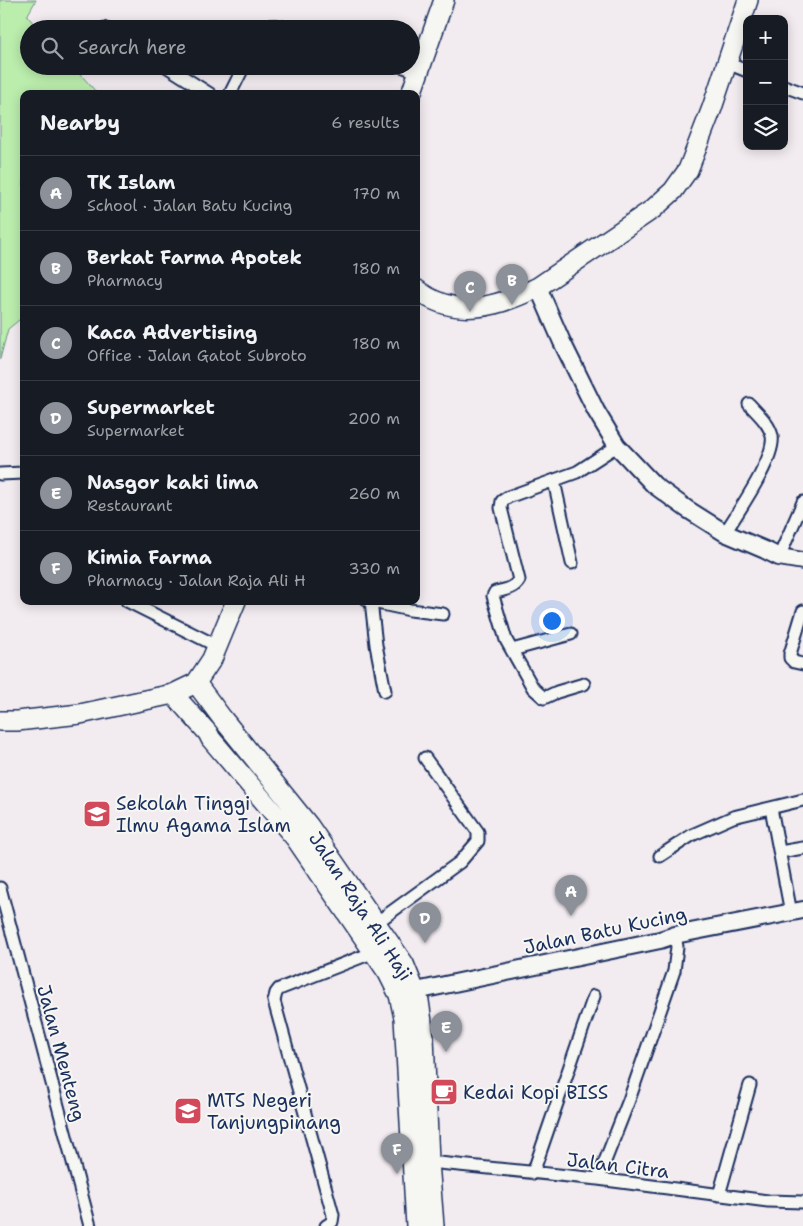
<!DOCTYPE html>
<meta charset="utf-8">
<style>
:root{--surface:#171b24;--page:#242831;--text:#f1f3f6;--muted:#9ea1a6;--line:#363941;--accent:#8c9099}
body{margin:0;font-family:"Shantell Sans",sans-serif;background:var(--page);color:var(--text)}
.controls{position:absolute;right:15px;top:15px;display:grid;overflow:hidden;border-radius:10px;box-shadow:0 2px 12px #0003}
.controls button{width:45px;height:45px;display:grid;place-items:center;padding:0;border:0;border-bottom:1px solid var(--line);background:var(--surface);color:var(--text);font:25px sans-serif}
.you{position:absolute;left:551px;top:620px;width:18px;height:18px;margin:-12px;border:4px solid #fff;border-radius:50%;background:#1a73e8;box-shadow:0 0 0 8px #1a73e833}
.badge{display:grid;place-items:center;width:32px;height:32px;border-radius:50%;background:var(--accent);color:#fff;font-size:16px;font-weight:700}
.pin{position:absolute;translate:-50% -41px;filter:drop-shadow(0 1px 2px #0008)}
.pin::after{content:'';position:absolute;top:26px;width:18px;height:15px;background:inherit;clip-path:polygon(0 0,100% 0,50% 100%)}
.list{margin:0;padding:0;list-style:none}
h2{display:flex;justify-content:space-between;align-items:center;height:65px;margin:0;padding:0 20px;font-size:21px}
h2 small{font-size:16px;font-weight:400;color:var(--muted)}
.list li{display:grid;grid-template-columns:32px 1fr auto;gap:15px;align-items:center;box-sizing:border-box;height:75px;padding:0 20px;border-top:1px solid var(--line)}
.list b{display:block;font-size:19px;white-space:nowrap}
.list p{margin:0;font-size:16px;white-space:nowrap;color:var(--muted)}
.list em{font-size:16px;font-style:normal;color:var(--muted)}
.icon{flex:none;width:28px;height:28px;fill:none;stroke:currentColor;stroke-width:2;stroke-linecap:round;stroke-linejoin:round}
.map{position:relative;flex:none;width:803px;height:1226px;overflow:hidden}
.search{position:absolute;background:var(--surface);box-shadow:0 2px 12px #0003;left:20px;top:20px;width:400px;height:55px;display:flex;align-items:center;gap:12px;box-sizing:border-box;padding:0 18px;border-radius:28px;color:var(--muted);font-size:19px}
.panel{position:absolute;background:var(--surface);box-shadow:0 2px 12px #0003;left:20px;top:90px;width:400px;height:515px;border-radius:10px}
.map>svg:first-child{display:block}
.green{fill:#bbedad;stroke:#6b8e86}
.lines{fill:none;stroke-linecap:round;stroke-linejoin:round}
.street-casing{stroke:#1b2f5e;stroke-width:15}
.secondary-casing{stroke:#1b2f5e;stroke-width:20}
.primary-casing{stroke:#1b2f5e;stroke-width:22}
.street{stroke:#f6f6f2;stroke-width:11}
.secondary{stroke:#f6f6f2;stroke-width:16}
.primary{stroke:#f6f6f2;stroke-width:19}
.labels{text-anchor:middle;stroke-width:4;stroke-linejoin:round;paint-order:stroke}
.poi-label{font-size:19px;fill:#1b2f5e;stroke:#f6f6f2;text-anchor:start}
.street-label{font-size:19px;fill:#1b2f5e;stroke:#f6f6f2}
</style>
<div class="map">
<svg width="803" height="1226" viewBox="0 0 803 1226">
<rect width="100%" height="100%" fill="#f2ebf0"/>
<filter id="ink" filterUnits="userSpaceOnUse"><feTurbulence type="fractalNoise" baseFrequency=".02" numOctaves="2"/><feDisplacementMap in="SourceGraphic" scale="10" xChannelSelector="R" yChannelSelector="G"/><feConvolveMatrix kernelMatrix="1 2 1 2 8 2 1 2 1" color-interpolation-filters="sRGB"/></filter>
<g filter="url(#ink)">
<!-- green -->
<path class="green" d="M0,0H36L27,16L39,29H29V66H73L98,94H24V316L8,329L0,359Z"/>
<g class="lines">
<defs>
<path id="street" d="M105,28L106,29
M265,29C272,23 280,26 288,29
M727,63L747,71
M166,66L210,94
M401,66L418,72
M784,86L803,93
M230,94L244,66
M0,474L24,473
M554,481L572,563
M725,533C737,513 776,458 772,436C769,423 757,413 749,404
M779,557L803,502
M127,601L217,646
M368,601L410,610L443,614
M371,601L376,645L385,691
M803,611L790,654V658L794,662L803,664
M512,650L571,634
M584,684L557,692L544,698L533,688L506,640L493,596L495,592C504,590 514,589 519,580L501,508L502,501L508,497L577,472L617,446
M771,808L791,913
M780,852L803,848
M660,856L692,835L733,817L803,800
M0,888L90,1226
M376,923L460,862L478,841V832L425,758
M429,1162L598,1179L768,1201L803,1202
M533,1173L594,996
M598,1179L629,1100L674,971L677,947L675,935
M719,1195L750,1085
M326,1226L332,1222L333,1215L274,1001L276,993L279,989L374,952"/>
<path id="secondary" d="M538,287L562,342L596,411L617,446L654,485L687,509L725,533L765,550L779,557L803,561
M416,991L660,940L675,935L803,910"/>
<path id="primary" d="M411,94L444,0
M416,289C455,320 498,307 538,287L653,209L673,191L688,170L712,108L748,0
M196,683L222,718L309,826L404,964L419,1001L424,1036L429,1162L434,1226
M173,694L208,733L211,739L296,839L388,973L399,995L404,1018L416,1226
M0,721H17L80,714L173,694L196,683L212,659L236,601"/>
</defs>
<!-- street casing -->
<use href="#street" class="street-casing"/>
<!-- secondary casing -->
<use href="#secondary" class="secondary-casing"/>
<!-- primary casing -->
<use href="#primary" class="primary-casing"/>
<!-- street -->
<use href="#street" class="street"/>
<!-- secondary -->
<use href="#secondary" class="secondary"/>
<!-- primary -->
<use href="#primary" class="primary"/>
</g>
</g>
<!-- icons -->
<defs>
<symbol id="university-square" viewBox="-11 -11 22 22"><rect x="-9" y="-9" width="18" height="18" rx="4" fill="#d1495b" stroke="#f6f6f2"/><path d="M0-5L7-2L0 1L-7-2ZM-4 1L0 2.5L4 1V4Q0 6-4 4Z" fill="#fff"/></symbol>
<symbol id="cafe-square" viewBox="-11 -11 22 22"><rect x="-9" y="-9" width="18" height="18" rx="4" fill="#d1495b" stroke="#f6f6f2"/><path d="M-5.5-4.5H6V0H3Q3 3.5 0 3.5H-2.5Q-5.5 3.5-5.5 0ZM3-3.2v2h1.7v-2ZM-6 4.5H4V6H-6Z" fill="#fff"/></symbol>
<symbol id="school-square" viewBox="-11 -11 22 22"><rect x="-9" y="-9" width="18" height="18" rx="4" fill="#d1495b" stroke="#f6f6f2"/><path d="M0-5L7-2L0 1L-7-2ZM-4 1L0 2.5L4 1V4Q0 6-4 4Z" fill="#fff"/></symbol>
</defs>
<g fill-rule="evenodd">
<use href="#university-square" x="81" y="798" width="32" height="32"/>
<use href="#cafe-square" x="428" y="1076" width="32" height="32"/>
<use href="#school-square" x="172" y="1095" width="32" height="32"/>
</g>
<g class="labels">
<!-- poi labels -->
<g class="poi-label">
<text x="116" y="810">Sekolah Tinggi<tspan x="116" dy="22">Ilmu Agama Islam</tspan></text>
<text x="463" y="1099">Kedai Kopi BISS</text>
<text x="207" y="1107">MTS Negeri<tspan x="207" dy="22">Tanjungpinang</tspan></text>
</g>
<!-- street labels -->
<g class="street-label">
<text transform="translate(361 906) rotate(57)" y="7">Jalan Raja Ali Haji</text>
<text transform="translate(605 930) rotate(-12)" y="7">Jalan Batu Kucing</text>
<text transform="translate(62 1053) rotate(75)" y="7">Jalan Menteng</text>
<text transform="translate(618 1165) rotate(7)" y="7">Jalan Citra</text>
</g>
</g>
</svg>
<div class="controls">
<button>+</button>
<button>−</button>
<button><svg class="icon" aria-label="layers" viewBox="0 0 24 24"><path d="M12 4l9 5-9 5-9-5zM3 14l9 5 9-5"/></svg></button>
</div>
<div class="you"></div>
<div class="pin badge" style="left:571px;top:916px">A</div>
<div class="pin badge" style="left:512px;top:305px">B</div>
<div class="pin badge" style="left:470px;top:312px">C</div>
<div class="pin badge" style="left:425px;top:943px">D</div>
<div class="pin badge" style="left:446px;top:1052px">E</div>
<div class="pin badge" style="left:397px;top:1174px">F</div>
<div class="search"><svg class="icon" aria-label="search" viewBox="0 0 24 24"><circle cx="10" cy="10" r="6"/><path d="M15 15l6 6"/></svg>Search here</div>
<section class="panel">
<h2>Nearby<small>6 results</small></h2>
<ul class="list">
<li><span class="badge">A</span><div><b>TK Islam</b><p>School · Jalan Batu Kucing</p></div><em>170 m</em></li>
<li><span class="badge">B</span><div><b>Berkat Farma Apotek</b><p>Pharmacy</p></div><em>180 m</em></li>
<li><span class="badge">C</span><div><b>Kaca Advertising</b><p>Office · Jalan Gatot Subroto</p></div><em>180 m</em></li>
<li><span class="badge">D</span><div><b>Supermarket</b><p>Supermarket</p></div><em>200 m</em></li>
<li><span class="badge">E</span><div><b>Nasgor kaki lima</b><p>Restaurant</p></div><em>260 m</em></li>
<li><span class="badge">F</span><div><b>Kimia Farma</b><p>Pharmacy · Jalan Raja Ali H</p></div><em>330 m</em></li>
</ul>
</section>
</div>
